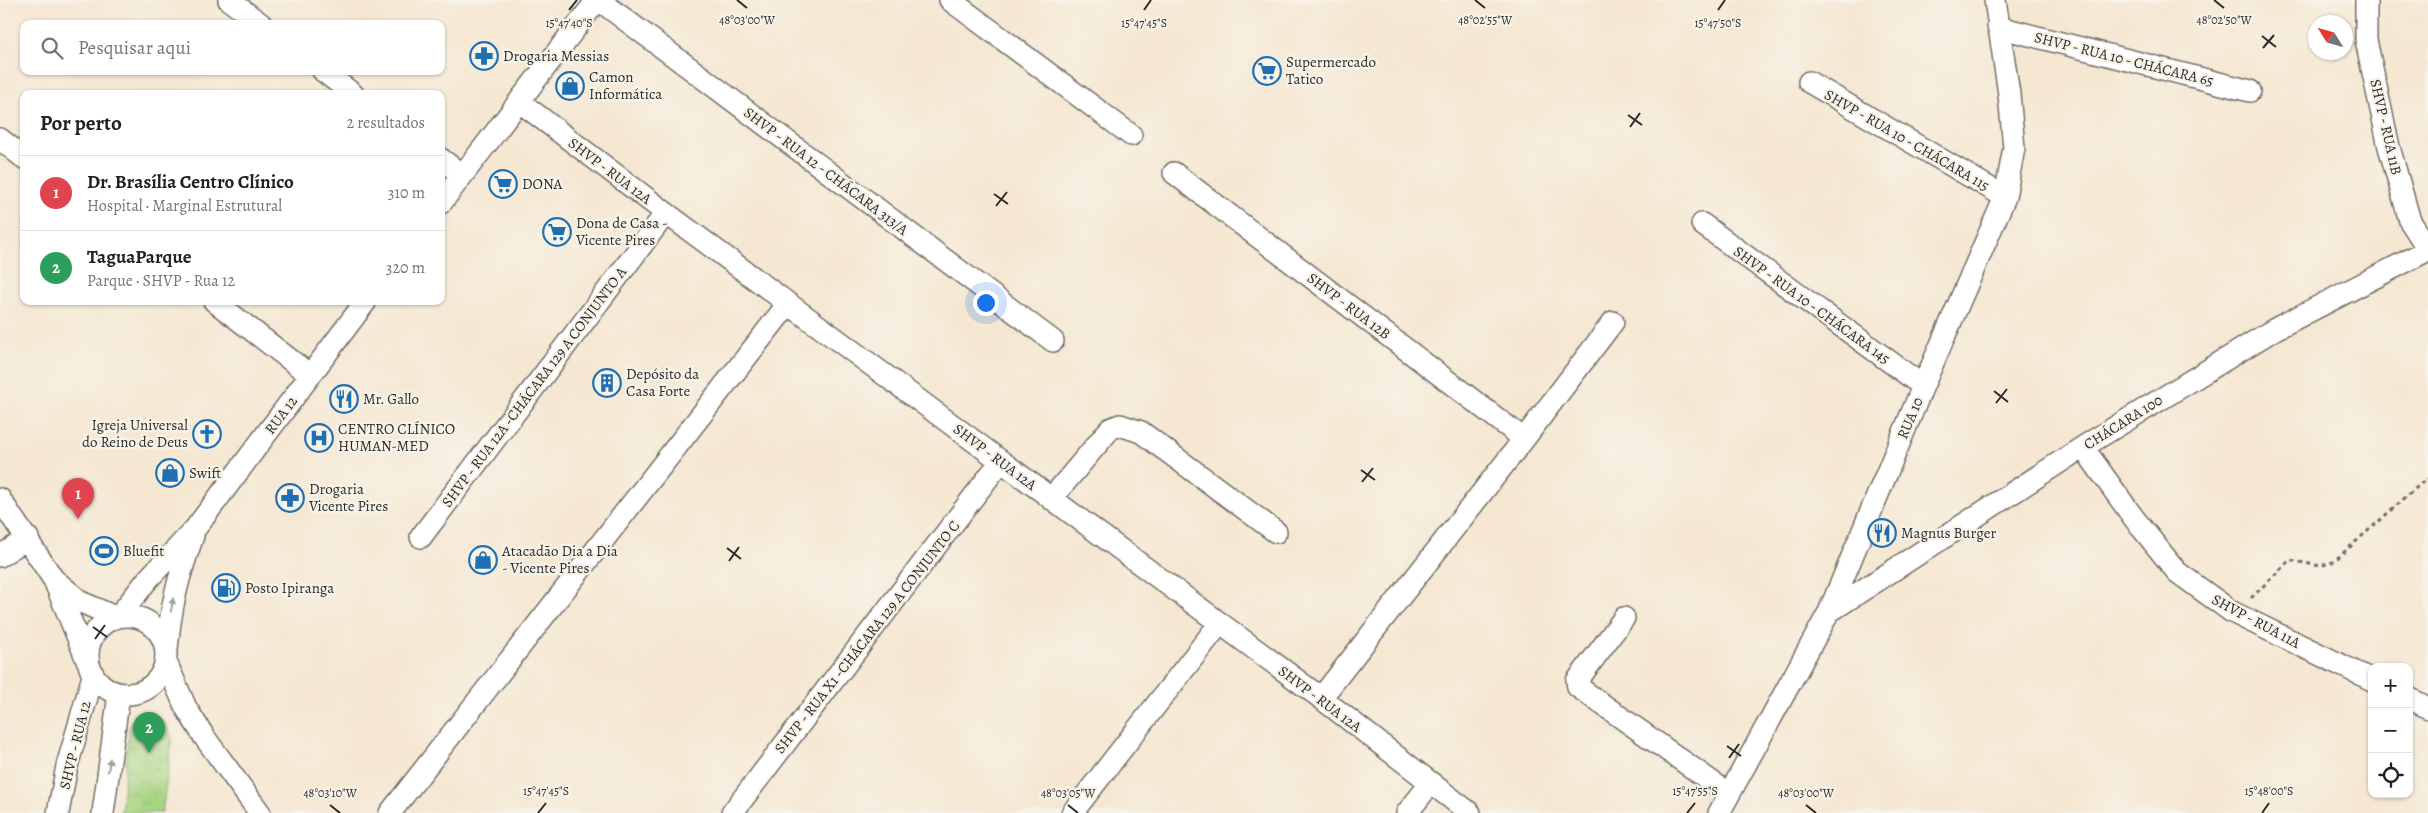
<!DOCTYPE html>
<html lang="pt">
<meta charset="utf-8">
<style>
:root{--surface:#fff;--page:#f2f2f2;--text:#202124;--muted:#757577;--line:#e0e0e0;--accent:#b45309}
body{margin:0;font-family:Alegreya,serif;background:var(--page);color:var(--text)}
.controls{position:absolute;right:15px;bottom:15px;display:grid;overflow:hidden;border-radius:10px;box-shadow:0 1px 4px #0004}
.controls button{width:45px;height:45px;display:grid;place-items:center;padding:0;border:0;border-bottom:1px solid var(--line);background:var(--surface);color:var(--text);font:25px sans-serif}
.compass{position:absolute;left:2308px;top:15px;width:45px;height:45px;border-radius:50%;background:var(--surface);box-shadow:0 1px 4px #0004;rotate:307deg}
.you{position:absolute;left:985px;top:302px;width:18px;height:18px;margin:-12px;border:4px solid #fff;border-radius:50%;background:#1a73e8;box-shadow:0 0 0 8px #1a73e833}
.badge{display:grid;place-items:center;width:32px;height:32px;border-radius:50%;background:var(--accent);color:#fff;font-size:16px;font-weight:700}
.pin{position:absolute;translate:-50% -41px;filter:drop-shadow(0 1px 2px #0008)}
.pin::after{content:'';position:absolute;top:26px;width:18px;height:15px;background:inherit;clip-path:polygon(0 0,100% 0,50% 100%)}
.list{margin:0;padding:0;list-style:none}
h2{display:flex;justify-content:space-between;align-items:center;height:65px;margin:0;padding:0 20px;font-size:21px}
h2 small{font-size:16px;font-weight:400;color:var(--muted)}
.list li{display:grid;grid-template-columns:32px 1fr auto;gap:15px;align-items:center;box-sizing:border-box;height:75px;padding:0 20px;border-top:1px solid var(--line)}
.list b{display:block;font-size:19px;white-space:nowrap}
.list p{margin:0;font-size:16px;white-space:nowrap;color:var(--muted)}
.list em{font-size:16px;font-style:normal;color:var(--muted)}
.icon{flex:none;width:28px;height:28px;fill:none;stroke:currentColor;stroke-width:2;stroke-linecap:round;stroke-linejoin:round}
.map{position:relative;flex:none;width:2428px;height:813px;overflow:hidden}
.search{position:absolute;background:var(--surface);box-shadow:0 1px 4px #0004;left:20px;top:20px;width:425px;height:55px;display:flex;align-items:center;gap:12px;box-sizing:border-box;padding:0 18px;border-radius:10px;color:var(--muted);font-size:19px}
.panel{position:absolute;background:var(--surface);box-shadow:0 1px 4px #0004;left:20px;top:90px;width:425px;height:215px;border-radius:10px}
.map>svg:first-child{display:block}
.park{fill:url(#park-crowns);stroke:#698056}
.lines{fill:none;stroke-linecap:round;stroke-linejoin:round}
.minor-casing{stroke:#726d65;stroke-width:24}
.path{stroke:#726d65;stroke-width:3;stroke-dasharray:4 4;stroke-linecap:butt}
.minor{stroke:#fff;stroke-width:21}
.oneway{fill:#a0a0a0}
.ticks{fill:none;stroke:#2b2b2b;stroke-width:2}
.labels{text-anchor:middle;stroke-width:4.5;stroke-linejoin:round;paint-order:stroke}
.poi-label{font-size:15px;fill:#2b2b2b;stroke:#f7f3e8;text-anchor:start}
.street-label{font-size:15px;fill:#2b2b2b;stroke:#f7f3e8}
.ticks-label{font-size:12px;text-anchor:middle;fill:#2b2b2b;stroke:#f7f3e8;stroke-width:4.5;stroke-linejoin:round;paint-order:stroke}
</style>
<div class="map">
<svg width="2428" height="813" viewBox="0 0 2428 813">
<defs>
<pattern id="park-crowns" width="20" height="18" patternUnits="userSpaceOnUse" patternTransform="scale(1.25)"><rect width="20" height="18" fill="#a7d481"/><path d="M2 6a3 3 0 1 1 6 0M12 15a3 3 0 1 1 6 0" fill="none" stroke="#90b670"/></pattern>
</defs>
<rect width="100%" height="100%" fill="#f7f3e8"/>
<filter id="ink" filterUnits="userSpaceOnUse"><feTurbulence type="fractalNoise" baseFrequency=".02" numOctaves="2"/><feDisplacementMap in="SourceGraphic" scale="10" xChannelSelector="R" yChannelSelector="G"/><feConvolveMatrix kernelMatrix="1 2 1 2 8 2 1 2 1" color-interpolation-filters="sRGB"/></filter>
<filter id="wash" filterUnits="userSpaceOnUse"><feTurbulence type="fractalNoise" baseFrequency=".0096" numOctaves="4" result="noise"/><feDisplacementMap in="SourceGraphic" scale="20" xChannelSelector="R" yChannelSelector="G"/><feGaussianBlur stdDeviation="1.12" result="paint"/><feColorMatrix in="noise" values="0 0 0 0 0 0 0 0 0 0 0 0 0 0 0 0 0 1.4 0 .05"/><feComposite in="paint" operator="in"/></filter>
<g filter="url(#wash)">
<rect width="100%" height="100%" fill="#f5e7d2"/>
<!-- park -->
<path class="park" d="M148,713C161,718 169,727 172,740L162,813H121L129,728L133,720Z"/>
</g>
<g filter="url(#ink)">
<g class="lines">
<defs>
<path id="minor" d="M229,0L261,24
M599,0L1053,341
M950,0L1131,135
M2366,0V40L2389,147L2410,221L2428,249
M1998,27L2250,91
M323,71L353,94
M1809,82L2005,197
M520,102L666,213L1321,698L1470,813
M0,139L24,158
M441,159L462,175
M1174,173L1524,439
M441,203L597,0
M1702,224L1923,386
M214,301L310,375
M2083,447L2133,517L2177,572L2232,612L2372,680
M0,499L54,580L87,660
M1051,499L1110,429L1120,425L1141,432L1276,532
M421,537L666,213
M0,556L28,538
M57,582L81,602L115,617
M1829,612L2083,447L2275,329L2428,250
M88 655a39 39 0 1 1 78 0a39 39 0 1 1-78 0Z
M119,616L148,579L195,529L366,301
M1624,618L1577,681L1578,687L1729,794
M167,649C171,605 178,578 193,536
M166,662L186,708L205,738L260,813
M1321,698L1524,439L1613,322
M2409,698L2428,708
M58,813L67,766L93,676
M103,813L119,694
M390,813L788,304
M732,813L1001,461
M1072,813L1220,623
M1407,813L1430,784
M1719,813L1829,612L1923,386L2005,197L2014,148L2009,94L1995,0"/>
</defs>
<!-- minor casing -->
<use href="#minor" class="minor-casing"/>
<!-- path -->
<path class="path" d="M2251,598L2290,560L2320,566L2333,562L2425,480L2428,479"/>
<!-- minor -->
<use href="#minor" class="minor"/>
</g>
<!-- one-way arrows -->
<defs><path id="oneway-solid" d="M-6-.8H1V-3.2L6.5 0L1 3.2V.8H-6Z" transform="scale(1.25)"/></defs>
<g class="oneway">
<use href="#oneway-solid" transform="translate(172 605) rotate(-80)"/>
<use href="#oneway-solid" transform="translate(109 765) rotate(-82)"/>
</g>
</g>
<!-- ticks -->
<path class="ticks" d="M737,0L747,8M1475,0L1485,8M2214,0L2224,8M569,10L577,0M1144,10L1151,0M1718,10L1725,0M2262,36L2276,47M2263,48L2274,35M1628,115L1642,125M1630,127L1640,113M994,194L1008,204M996,206L1007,192M1994,391L2008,402M1996,403L2007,389M1361,470L1375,480M1362,482L1373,468M727,548L741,559M729,561L739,547M93,627L107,637M95,639L105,625M1727,746L1741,756M1729,758L1739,744M330,805L340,813M1068,805L1078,813M1806,805L1816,813M538,813L546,803M1687,813L1695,803M2262,813L2269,803"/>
<!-- icons -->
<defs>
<symbol id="pharmacy-ring" viewBox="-11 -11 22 22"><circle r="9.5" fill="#f7f3e8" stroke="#1f6fb2" stroke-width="1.5"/><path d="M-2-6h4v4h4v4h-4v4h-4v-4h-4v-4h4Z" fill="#1f6fb2"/></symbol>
<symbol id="supermarket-ring" viewBox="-11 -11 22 22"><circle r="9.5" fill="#f7f3e8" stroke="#1f6fb2" stroke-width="1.5"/><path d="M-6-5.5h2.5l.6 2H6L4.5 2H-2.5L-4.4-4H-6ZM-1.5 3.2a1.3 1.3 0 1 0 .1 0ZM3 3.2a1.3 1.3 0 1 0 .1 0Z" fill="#1f6fb2"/></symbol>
<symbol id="shop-ring" viewBox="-11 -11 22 22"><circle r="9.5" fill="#f7f3e8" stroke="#1f6fb2" stroke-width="1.5"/><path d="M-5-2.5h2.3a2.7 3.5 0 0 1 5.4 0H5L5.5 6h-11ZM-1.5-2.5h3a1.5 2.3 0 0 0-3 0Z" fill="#1f6fb2"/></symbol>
<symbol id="building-ring" viewBox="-11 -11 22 22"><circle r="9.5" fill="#f7f3e8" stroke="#1f6fb2" stroke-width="1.5"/><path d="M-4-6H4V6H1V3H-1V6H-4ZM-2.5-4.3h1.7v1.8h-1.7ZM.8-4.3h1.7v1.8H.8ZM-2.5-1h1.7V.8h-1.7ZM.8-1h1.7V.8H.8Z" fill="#1f6fb2"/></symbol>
<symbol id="restaurant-ring" viewBox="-11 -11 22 22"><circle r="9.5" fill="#f7f3e8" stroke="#1f6fb2" stroke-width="1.5"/><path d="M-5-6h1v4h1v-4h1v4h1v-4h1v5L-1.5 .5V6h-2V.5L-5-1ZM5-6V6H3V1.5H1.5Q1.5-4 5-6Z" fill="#1f6fb2"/></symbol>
<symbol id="church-ring" viewBox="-11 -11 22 22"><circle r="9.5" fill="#f7f3e8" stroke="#1f6fb2" stroke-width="1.5"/><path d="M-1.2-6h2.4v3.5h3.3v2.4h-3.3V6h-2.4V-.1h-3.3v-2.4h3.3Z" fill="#1f6fb2"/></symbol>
<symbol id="hospital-ring" viewBox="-11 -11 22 22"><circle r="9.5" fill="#f7f3e8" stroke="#1f6fb2" stroke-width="1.5"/><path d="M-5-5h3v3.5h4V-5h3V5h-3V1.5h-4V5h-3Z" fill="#1f6fb2"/></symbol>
<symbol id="stadium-ring" viewBox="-11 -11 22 22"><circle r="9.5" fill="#f7f3e8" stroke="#1f6fb2" stroke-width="1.5"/><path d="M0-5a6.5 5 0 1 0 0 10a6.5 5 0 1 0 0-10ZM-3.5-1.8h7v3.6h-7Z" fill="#1f6fb2"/></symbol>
<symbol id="fuel-ring" viewBox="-11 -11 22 22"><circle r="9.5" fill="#f7f3e8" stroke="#1f6fb2" stroke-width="1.5"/><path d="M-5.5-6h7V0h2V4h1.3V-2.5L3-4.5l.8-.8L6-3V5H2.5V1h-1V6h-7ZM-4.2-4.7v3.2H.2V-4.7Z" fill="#1f6fb2"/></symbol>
</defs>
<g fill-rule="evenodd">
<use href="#pharmacy-ring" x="468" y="40" width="32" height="32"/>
<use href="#supermarket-ring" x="1251" y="55" width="32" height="32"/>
<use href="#shop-ring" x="554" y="70" width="32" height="32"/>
<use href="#supermarket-ring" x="487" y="168" width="32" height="32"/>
<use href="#supermarket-ring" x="541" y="216" width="32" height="32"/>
<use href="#building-ring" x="591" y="367" width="32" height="32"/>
<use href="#restaurant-ring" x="328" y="383" width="32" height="32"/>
<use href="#church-ring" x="191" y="418" width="32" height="32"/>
<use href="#hospital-ring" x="303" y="422" width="32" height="32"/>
<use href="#shop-ring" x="154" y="457" width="32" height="32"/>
<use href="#pharmacy-ring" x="274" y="482" width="32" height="32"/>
<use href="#restaurant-ring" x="1866" y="517" width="32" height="32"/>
<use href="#stadium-ring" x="88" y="535" width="32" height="32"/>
<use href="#shop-ring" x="467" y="544" width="32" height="32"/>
<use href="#fuel-ring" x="210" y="572" width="32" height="32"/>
</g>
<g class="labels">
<!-- poi labels -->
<g class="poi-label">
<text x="503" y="61">Drogaria Messias</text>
<text x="1286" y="67">Supermercado<tspan x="1286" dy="17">Tatico</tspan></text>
<text x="589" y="82">Camon<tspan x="589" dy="17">Informática</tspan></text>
<text x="522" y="189">DONA</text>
<text x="576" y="228">Dona de Casa -<tspan x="576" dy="17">Vicente Pires</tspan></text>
<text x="626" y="379">Depósito da<tspan x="626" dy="17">Casa Forte</tspan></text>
<text x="363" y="404">Mr. Gallo</text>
<text x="188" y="430" text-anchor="end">Igreja Universal<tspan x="188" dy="17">do Reino de Deus</tspan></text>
<text x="338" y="434">CENTRO CLÍNICO<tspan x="338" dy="17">HUMAN-MED</tspan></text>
<text x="189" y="478">Swift</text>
<text x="309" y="494">Drogaria<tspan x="309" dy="17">Vicente Pires</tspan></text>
<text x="1901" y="538">Magnus Burger</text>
<text x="123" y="556">Bluefit</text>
<text x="502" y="556">Atacadão Dia a Dia<tspan x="502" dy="17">- Vicente Pires</tspan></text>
<text x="245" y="593">Posto Ipiranga</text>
</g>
<!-- street labels -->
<g class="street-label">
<text transform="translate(2124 59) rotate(14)" y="5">SHVP - RUA 10 - CHÁCARA 65</text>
<text transform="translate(2386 127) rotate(77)" y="5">SHVP - RUA 11B</text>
<text transform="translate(1907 140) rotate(30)" y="5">SHVP - RUA 10 - CHÁCARA 115</text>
<text transform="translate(610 171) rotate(37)" y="5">SHVP - RUA 12A</text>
<text transform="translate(826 171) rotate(37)" y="5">SHVP - RUA 12 - CHÁCARA 313/A</text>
<text transform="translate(1812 305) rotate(36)" y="5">SHVP - RUA 10 - CHÁCARA 145</text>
<text transform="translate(1349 306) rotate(37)" y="5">SHVP - RUA 12B</text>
<text transform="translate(534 387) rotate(-53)" y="5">SHVP - RUA 12A -CHÁCARA 129 A CONJUNTO A</text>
<text transform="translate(281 415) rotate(-53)" y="5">RUA 12</text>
<text transform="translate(1910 418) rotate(-67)" y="5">RUA 10</text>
<text transform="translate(2123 422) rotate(-32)" y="5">CHÁCARA 100</text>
<text transform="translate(995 457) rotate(37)" y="5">SHVP - RUA 12A</text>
<text transform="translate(2256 621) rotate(28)" y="5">SHVP - RUA 11A</text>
<text transform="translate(867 637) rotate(-52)" y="5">SHVP - RUA X1 -CHÁCARA 129 A CONJUNTO C</text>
<text transform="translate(1320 699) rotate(37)" y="5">SHVP - RUA 12A</text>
<text transform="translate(75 745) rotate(-76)" y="5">SHVP - RUA 12</text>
</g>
</g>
<g class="ticks-label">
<text x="747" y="24">48°03'00"W</text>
<text x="1485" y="24">48°02'55"W</text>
<text x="2224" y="24">48°02'50"W</text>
<text x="569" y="27">15°47'40"S</text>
<text x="1144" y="27">15°47'45"S</text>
<text x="1718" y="27">15°47'50"S</text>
<text x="546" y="795">15°47'45"S</text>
<text x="1695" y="795">15°47'55"S</text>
<text x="2269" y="795">15°48'00"S</text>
<text x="330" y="797">48°03'10"W</text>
<text x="1068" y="797">48°03'05"W</text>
<text x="1806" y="797">48°03'00"W</text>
</g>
</svg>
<div class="controls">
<button>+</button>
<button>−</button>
<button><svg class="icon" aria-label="locate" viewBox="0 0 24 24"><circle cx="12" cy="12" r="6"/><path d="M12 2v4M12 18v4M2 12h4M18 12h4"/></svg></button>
</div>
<svg class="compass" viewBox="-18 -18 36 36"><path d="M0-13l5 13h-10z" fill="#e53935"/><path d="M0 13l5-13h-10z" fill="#757577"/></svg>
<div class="you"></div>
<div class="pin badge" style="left:78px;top:519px;background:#e0444e">1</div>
<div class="pin badge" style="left:149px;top:753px;background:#2e9e5b">2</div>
<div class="search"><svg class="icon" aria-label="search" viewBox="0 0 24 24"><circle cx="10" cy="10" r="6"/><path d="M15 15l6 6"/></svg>Pesquisar aqui</div>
<section class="panel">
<h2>Por perto<small>2 resultados</small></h2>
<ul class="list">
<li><span class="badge" style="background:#e0444e">1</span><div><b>Dr. Brasília Centro Clínico</b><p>Hospital · Marginal Estrutural</p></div><em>310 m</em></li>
<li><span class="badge" style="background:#2e9e5b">2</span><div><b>TaguaParque</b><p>Parque · SHVP - Rua 12</p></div><em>320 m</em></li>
</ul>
</section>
</div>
